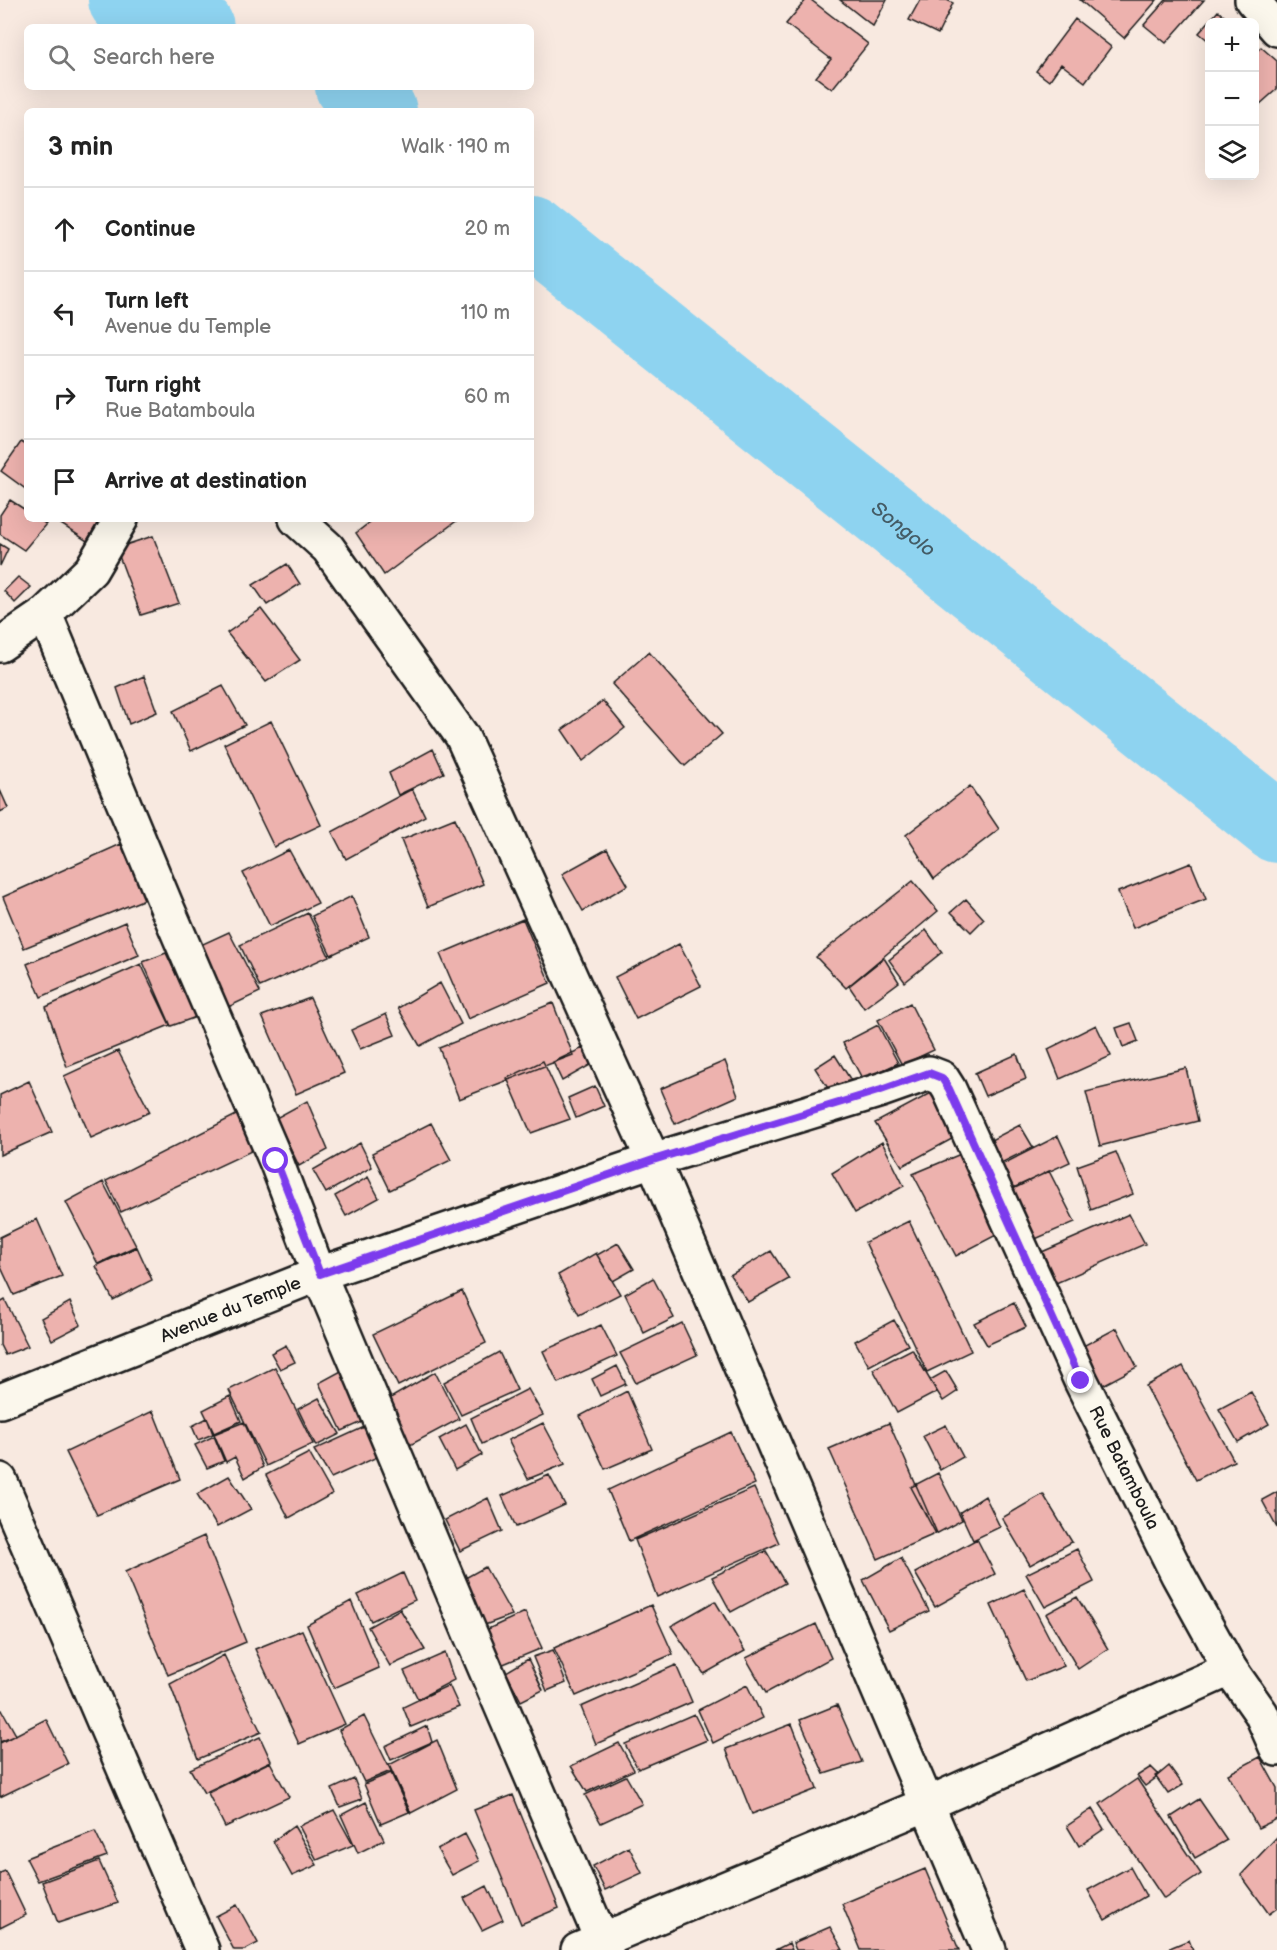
<!DOCTYPE html>
<meta charset="utf-8">
<style>
:root{--surface:#fff;--page:#f6f6f6;--text:#222;--muted:#767676;--line:#e0e0e0}
body{margin:0;font-family:"Balsamiq Sans",sans-serif;background:var(--page);color:var(--text)}
.controls{position:absolute;right:18px;top:18px;display:grid;overflow:hidden;border-radius:9px;box-shadow:0 6px 24px #0002}
.controls button{width:54px;height:54px;display:grid;place-items:center;padding:0;border:0;border-bottom:2px solid var(--line);background:var(--surface);color:var(--text);font:30px sans-serif}
.stop{position:absolute;width:18px;height:18px;margin:-14px;border:4px solid #7c3aed;border-radius:50%;background:#fff}
.stop.end{background:#7c3aed;border-color:#fff;box-shadow:0 2px 6px #0008}
.list{margin:0;padding:0;list-style:none}
h2{display:flex;justify-content:space-between;align-items:center;height:78px;margin:0;padding:0 24px;font-size:26px}
h2 small{font-size:20px;font-weight:400;color:var(--muted)}
.list li{display:grid;grid-template-columns:39px 1fr auto;gap:18px;align-items:center;box-sizing:border-box;height:84px;padding:0 24px;border-top:2px solid var(--line)}
.list b{display:block;font-size:22px;white-space:nowrap}
.list p{margin:0;font-size:20px;white-space:nowrap;color:var(--muted)}
.list em{font-size:20px;font-style:normal;color:var(--muted)}
.icon{flex:none;width:33px;height:33px;fill:none;stroke:currentColor;stroke-width:2;stroke-linecap:round;stroke-linejoin:round}
.map{position:relative;flex:none;width:1277px;height:1950px;overflow:hidden}
.search{position:absolute;background:var(--surface);box-shadow:0 6px 24px #0002;left:24px;top:24px;width:510px;height:66px;display:flex;align-items:center;gap:15px;box-sizing:border-box;padding:0 21px;border-radius:9px;color:var(--muted);font-size:22px}
.panel{position:absolute;background:var(--surface);box-shadow:0 6px 24px #0002;left:24px;top:108px;width:510px;height:414px;border-radius:9px}
.map>svg:first-child{display:block}
.lines{fill:none;stroke-linecap:round;stroke-linejoin:round}
.river{stroke:#8ed3f0;stroke-width:72}
.building{fill:#edb2ae;stroke:#1c1c1c;stroke-width:1.5}
.minor-casing{stroke:#1c1c1c;stroke-width:38}
.minor{stroke:#fbf7ec;stroke-width:33}
.route{stroke:#7c3aed;stroke-width:8}
.labels{text-anchor:middle;stroke-width:4.5;stroke-linejoin:round;paint-order:stroke}
.street-label{font-size:18px;fill:#1c1c1c;stroke:#fbf7ec}
.water-label{font-size:20px;font-style:italic;fill:#445c66;stroke:#fbf7ec}
</style>
<div class="map">
<svg width="1277" height="1950" viewBox="0 0 1277 1950">
<rect width="100%" height="100%" fill="#f8e9e0"/>
<filter id="ink" filterUnits="userSpaceOnUse"><feTurbulence type="fractalNoise" baseFrequency=".0167" numOctaves="2"/><feDisplacementMap in="SourceGraphic" scale="12" xChannelSelector="R" yChannelSelector="G"/><feConvolveMatrix kernelMatrix="1 2 1 2 8 2 1 2 1" color-interpolation-filters="sRGB"/></filter>
<g filter="url(#ink)">
<g class="lines">
<!-- river -->
<g class="river">
<path d="M124,0L198,27"/>
<path d="M351,87L381,111"/>
<path id="s1" d="M531,231L1277,827"/>
</g>
</g>
<!-- building -->
<path class="building" d="M806,0H811L868,44L832,89L816,77L831,59L786,24Z
M840,0H887L873,26Z
M920,0H947L953,3L938,34L909,20Z
M1080,0H1157L1124,38Z
M1166,0H1204L1166,43L1144,25Z
M1218,11L1231,22H1210V42L1199,33Z
M1075,19L1111,47L1085,82L1061,64L1049,81L1036,71Z
M1261,47L1277,61V89L1259,105L1254,100V54Z
M21,442L27,446V490L1,471Z
M10,500L27,511V519H38L46,524L24,550L0,534V515Z
M53,519H100L87,541Z
M374,519H459L384,575L356,533Z
M153,536L179,603L141,615L116,548Z
M0,544L8,549L0,566Z
M287,564L300,584L267,605L253,585Z
M18,577L31,587L15,603L4,591Z
M261,609L300,660L266,682L227,633Z
M649,652L722,734L685,766L612,684Z
M144,676L157,712L129,724L117,688Z
M223,686L245,725L191,751L173,711Z
M603,701L625,728L583,761L562,730Z
M271,721L321,825L274,847L224,744Z
M433,749L444,773L398,795L389,773Z
M970,786L999,829L934,879L906,835Z
M412,789L425,816L346,859L332,832Z
M0,790L8,808L0,812Z
M455,818L483,884L428,907L401,840Z
M121,844L145,899L24,948L3,897Z
M607,849L628,885L583,911L562,874Z
M289,850L318,903L270,926L243,873Z
M1191,863L1206,899L1133,928L1118,892Z
M913,881L938,911L846,988L816,957Z
M352,896L369,937L331,955L312,916Z
M966,899L984,919L971,932L951,912Z
M308,913L329,956L260,987L240,945Z
M523,919L550,983L468,1019L440,954Z
M125,922L139,955L41,997L27,964Z
M926,930L942,952L905,982L889,960Z
M229,932L260,992L224,1009L194,948Z
M679,944L701,986L636,1019L615,977Z
M166,953L196,1017L171,1026L143,962Z
M884,958L899,982L864,1008L849,986Z
M141,964L170,1025L67,1067L46,1007Z
M440,983L461,1024L420,1046L398,1008Z
M310,998L344,1073L296,1094L262,1016Z
M553,1003L573,1055L459,1099L439,1048Z
M910,1003L934,1050L902,1065L878,1020Z
M386,1014L395,1035L360,1049L351,1030Z
M1131,1023L1138,1041L1123,1047L1116,1028Z
M878,1025L898,1063L863,1080L843,1043Z
M1096,1025L1111,1056L1060,1079L1048,1049Z
M583,1048L592,1064L562,1081L553,1062Z
M118,1051L150,1112L91,1138L64,1076Z
M1017,1054L1026,1079L985,1096L975,1073Z
M835,1055L852,1082L831,1093L815,1068Z
M543,1061L570,1119L531,1133L507,1078Z
M725,1061L738,1096L675,1124L660,1089Z
M1186,1068L1198,1121L1100,1146L1086,1092Z
M29,1081L52,1132L0,1155V1095Z
M595,1086L604,1106L576,1118L568,1098Z
M937,1090L963,1133L902,1166L875,1123Z
M307,1101L328,1150L299,1166L276,1118Z
M244,1111L262,1146L121,1212L106,1181Z
M431,1123L451,1160L390,1190L372,1153Z
M1020,1125L1033,1147L1001,1163L989,1141Z
M1058,1136L1070,1162L1011,1189L1001,1165Z
M882,1142L904,1186L855,1213L832,1173Z
M360,1143L372,1167L326,1193L313,1170Z
M1116,1152L1133,1194L1091,1210L1077,1166Z
M963,1153L1004,1231L956,1256L913,1174Z
M1049,1171L1075,1222L1033,1240L1011,1190Z
M368,1177L379,1198L346,1216L335,1196Z
M103,1182L136,1246L98,1264L66,1202Z
M1129,1214L1145,1244L1056,1283L1042,1252Z
M37,1219L62,1276L14,1295L0,1265V1237Z
M909,1221L971,1351L927,1372L865,1242Z
M618,1243L634,1269L613,1281L597,1255Z
M137,1247L152,1280L113,1300L96,1266Z
M771,1251L789,1279L748,1302L730,1275Z
M596,1253L620,1294L579,1315L558,1275Z
M653,1278L674,1318L644,1333L625,1294Z
M462,1291L486,1343L398,1386L373,1334Z
M5,1300L28,1346L5,1355L0,1345V1303Z
M70,1302L81,1325L52,1340L41,1318Z
M1014,1303L1026,1327L987,1345L974,1323Z
M894,1320L908,1345L869,1366L855,1341Z
M682,1323L697,1355L636,1383L620,1353Z
M601,1325L617,1356L558,1383L543,1351Z
M1117,1328L1137,1367L1103,1385L1083,1346Z
M286,1345L295,1362L280,1369L271,1353Z
M912,1349L937,1392L897,1413L873,1369Z
M499,1352L517,1390L461,1415L444,1382Z
M617,1366L626,1384L600,1396L592,1379Z
M1183,1366L1234,1461L1196,1480L1146,1386Z
M275,1367L313,1444L266,1466L229,1390Z
M343,1370L367,1420L342,1431L319,1383Z
M946,1371L958,1391L943,1401L930,1380Z
M435,1372L459,1419L410,1445L387,1400Z
M528,1389L543,1415L482,1444L471,1418Z
M627,1391L652,1449L605,1469L580,1416Z
M1251,1392L1269,1424L1238,1442L1219,1409Z
M230,1396L241,1421L214,1433L203,1410Z
M319,1398L340,1434L316,1446L298,1409Z
M153,1411L180,1479L97,1515L66,1452Z
M207,1418L213,1434L198,1440L192,1426Z
M244,1422L263,1467L245,1478L235,1457L226,1462L214,1434Z
M543,1423L565,1464L528,1479L508,1440Z
M889,1423L937,1533L878,1559L829,1449Z
M371,1424L386,1453L331,1478L314,1450Z
M466,1424L482,1455L455,1470L439,1439Z
M946,1425L963,1457L940,1470L923,1436Z
M731,1432L755,1484L629,1541L608,1490Z
M214,1436L224,1461L207,1468L195,1445Z
M309,1453L332,1494L289,1518L266,1475Z
M938,1473L962,1520L936,1534L911,1487Z
M549,1475L565,1505L516,1527L502,1496Z
M229,1476L251,1509L217,1527L197,1494Z
M754,1488L779,1543L657,1597L635,1540Z
M1277,1492V1528L1262,1500Z
M1043,1494L1072,1542L1030,1565L1002,1518Z
M985,1496L1000,1527L973,1540L960,1512Z
M488,1498L502,1531L460,1551L445,1520Z
M204,1536L246,1642L168,1675L125,1572Z
M977,1539L995,1574L935,1607L915,1573Z
M1077,1549L1094,1582L1045,1607L1026,1574Z
M766,1551L785,1583L731,1612L712,1577Z
M901,1558L929,1611L889,1630L863,1580Z
M485,1567L512,1615L482,1626L458,1582Z
M403,1573L415,1600L371,1621L358,1595Z
M1024,1589L1064,1666L1026,1681L991,1605Z
M1077,1597L1108,1649L1078,1669L1046,1614Z
M351,1601L379,1668L334,1688L307,1625Z
M715,1601L745,1651L704,1674L671,1626Z
M651,1605L673,1654L576,1696L554,1648Z
M400,1609L425,1650L390,1666L368,1627Z
M525,1612L542,1648L501,1665L486,1630Z
M816,1624L831,1658L766,1693L746,1658Z
M302,1630L345,1724L299,1744L255,1649Z
M553,1650L566,1683L547,1691L533,1657Z
M445,1653L454,1680L418,1699L404,1671Z
M224,1655L261,1732L198,1759L170,1684Z
M528,1659L543,1690L521,1701L506,1672Z
M676,1665L692,1702L596,1744L581,1707Z
M449,1685L459,1707L411,1727L403,1707Z
M747,1685L763,1718L713,1743L698,1710Z
M837,1705L862,1762L824,1774L800,1720Z
M2,1710L16,1735L0,1742V1711Z
M694,1714L707,1740L638,1769L625,1744Z
M364,1716L391,1771L364,1782L339,1730Z
M46,1719L68,1764L0,1797V1743Z
M792,1724L817,1789L752,1814L726,1749Z
M427,1726L432,1742L391,1760L385,1746Z
M260,1737L271,1761L204,1793L190,1769Z
M437,1740L457,1789L411,1813L389,1765Z
M619,1743L634,1770L587,1792L571,1766Z
M1260,1757L1277,1788V1819L1258,1828L1228,1774Z
M270,1762L289,1797L225,1827L208,1793Z
M1169,1766L1183,1785L1168,1794L1156,1777Z
M1151,1767L1158,1774L1155,1776L1156,1778L1145,1786L1137,1776Z
M391,1773L409,1812L381,1824L364,1784Z
M626,1776L642,1804L601,1823L585,1795Z
M354,1779L362,1799L340,1807L332,1789Z
M1137,1779L1201,1874L1164,1899L1100,1804Z
M513,1795L559,1908L521,1924L474,1810Z
M1199,1799L1227,1840L1195,1858L1171,1817Z
M366,1802L384,1840L358,1853L341,1815Z
M1092,1809L1104,1829L1079,1846L1067,1826Z
M334,1810L353,1845L317,1860L299,1826Z
M294,1826L317,1865L292,1876L273,1841Z
M95,1831L107,1856L38,1881L26,1858Z
M465,1834L479,1861L452,1875L437,1849Z
M1277,1837V1908L1269,1914L1241,1875Z
M629,1847L642,1873L605,1890L593,1866Z
M99,1861L118,1903L58,1923L42,1882Z
M1130,1867L1146,1896L1105,1920L1088,1890Z
M925,1869L959,1950H861L842,1904Z
M5,1871L26,1915L0,1928V1873Z
M487,1886L503,1920L482,1930L464,1898Z
M237,1905L258,1943L245,1950H234L216,1916Z
M830,1927L843,1950H796L793,1943Z
M1189,1940L1193,1950H1165Z
M789,1943L792,1950H775Z"/>
<g class="lines">
<defs>
<g id="minor">
<path d="M1252,0L1277,29"/>
<path d="M296,519L328,548L462,736L653,1160L989,1950"/>
<path d="M45,614L166,905L276,1161L319,1274L470,1633L606,1950"/>
<path d="M0,645L45,614L91,570L121,519"/>
<path id="s2" d="M0,1401L319,1274L653,1160L881,1090L929,1073L942,1078L949,1089L1081,1381L1178,1575L1230,1669L1261,1713L1277,1749"/>
<path d="M0,1480L202,1950"/>
<path d="M578,1950L927,1804L1230,1669"/>
</g>
</defs>
<!-- minor casing -->
<use href="#minor" class="minor-casing"/>
<!-- minor -->
<use href="#minor" class="minor"/>
</g>
</g>
<g class="lines" filter="url(#ink)">
<!-- route -->
<path class="route" d="M276,1161L320,1274L653,1160L881,1090L929,1073L942,1078L949,1089L1081,1381"/>
</g>
<g class="labels">
<!-- street labels -->
<g class="street-label">
<text dy="6" stroke="none"><textPath href="#s2" startOffset="248">Avenue du Temple</textPath></text>
<text dy="6" stroke="none"><textPath href="#s2" startOffset="1430">Rue Batamboula</textPath></text>
</g>
<!-- water labels -->
<g class="water-label">
<text dy="7" stroke="none"><textPath href="#s1" startOffset="477">Songolo</textPath></text>
</g>
</g>
</svg>
<div class="controls">
<button>+</button>
<button>−</button>
<button><svg class="icon" aria-label="layers" viewBox="0 0 24 24"><path d="M12 4l9 5-9 5-9-5zM3 14l9 5 9-5"/></svg></button>
</div>
<div class="stop" style="left:276px;top:1161px"></div>
<div class="stop end" style="left:1081px;top:1381px"></div>
<div class="search"><svg class="icon" aria-label="search" viewBox="0 0 24 24"><circle cx="10" cy="10" r="6"/><path d="M15 15l6 6"/></svg>Search here</div>
<section class="panel">
<h2>3 min<small>Walk · 190 m</small></h2>
<ul class="list">
<li><svg class="icon" aria-label="ahead" viewBox="0 0 24 24"><path d="M12 20V5M6 11l6-6 6 6"/></svg><div><b>Continue</b></div><em>20 m</em></li>
<li><svg class="icon" aria-label="left" viewBox="0 0 24 24"><path d="M17 20v-9H6M10 6l-5 5 5 5"/></svg><div><b>Turn left</b><p>Avenue du Temple</p></div><em>110 m</em></li>
<li><svg class="icon" aria-label="right" viewBox="0 0 24 24"><path d="M7 20v-9h11M14 6l5 5-5 5"/></svg><div><b>Turn right</b><p>Rue Batamboula</p></div><em>60 m</em></li>
<li><svg class="icon" aria-label="arrive" viewBox="0 0 24 24"><path d="M6 21V4h12l-3 4 3 4H6"/></svg><div><b>Arrive at destination</b></div></li>
</ul>
</section>
</div>
